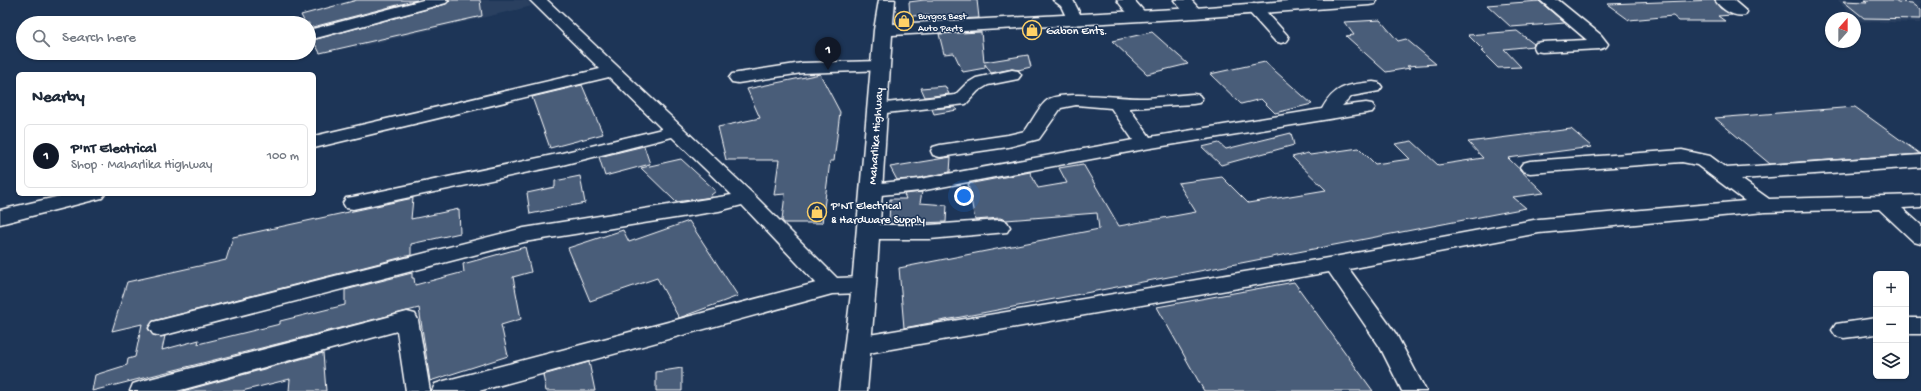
<!DOCTYPE html>
<meta charset="utf-8">
<style>
:root{--surface:#fff;--page:#f2f2f3;--text:#1f2937;--muted:#747a83;--line:#e0e1e3;--accent:#111827}
body{margin:0;font-family:"Gochi Hand",sans-serif;background:var(--page);color:var(--text)}
.controls{position:absolute;right:12px;bottom:12px;display:grid;overflow:hidden;border-radius:6px;box-shadow:0 1px 3px #0004}
.controls button{width:36px;height:36px;display:grid;place-items:center;padding:0;border:0;border-bottom:1px solid var(--line);background:var(--surface);color:var(--text);font:20px sans-serif}
.compass{position:absolute;left:1825px;top:12px;width:36px;height:36px;border-radius:50%;background:var(--surface);box-shadow:0 1px 3px #0004;rotate:21deg}
.you{position:absolute;left:964px;top:196px;width:14px;height:14px;margin:-10px;border:3px solid #fff;border-radius:50%;background:#1a73e8;box-shadow:0 0 0 6px #1a73e833}
.badge{display:grid;place-items:center;width:26px;height:26px;border-radius:50%;background:var(--accent);color:#fff;font-size:13px;font-weight:700}
.pin{position:absolute;translate:-50% -33px;filter:drop-shadow(0 1px 2px #0008)}
.pin::after{content:'';position:absolute;top:21px;width:14px;height:12px;background:inherit;clip-path:polygon(0 0,100% 0,50% 100%)}
.list{margin:0;padding:0;list-style:none}
h2{display:flex;justify-content:space-between;align-items:center;height:52px;margin:0;padding:0 16px;font-size:17px}
h2 small{font-size:13px;font-weight:400;color:var(--muted)}
.list li{display:grid;grid-template-columns:26px 1fr auto;gap:12px;align-items:center;box-sizing:border-box;height:64px;margin:0 8px 8px;padding:0 8px;border:1px solid var(--line);border-radius:6px}
.list b{display:block;font-size:15px;white-space:nowrap}
.list p{margin:0;font-size:13px;white-space:nowrap;color:var(--muted)}
.list em{font-size:13px;font-style:normal;color:var(--muted)}
.icon{flex:none;width:22px;height:22px;fill:none;stroke:currentColor;stroke-width:2;stroke-linecap:round;stroke-linejoin:round}
.map{position:relative;flex:none;width:1921px;height:391px;overflow:hidden}
.search{position:absolute;background:var(--surface);box-shadow:0 1px 3px #0004;left:16px;top:16px;width:300px;height:44px;display:flex;align-items:center;gap:10px;box-sizing:border-box;padding:0 14px;border-radius:22px;color:var(--muted);font-size:15px}
.panel{position:absolute;background:var(--surface);box-shadow:0 1px 3px #0004;left:16px;top:72px;width:300px;height:124px;border-radius:6px}
.map>svg:first-child{display:block}
.built{fill:#2a4161}
.building{fill:#4a5d79;stroke:#fff}
.lines{fill:none;stroke-linecap:round;stroke-linejoin:round}
.minor-casing{stroke:#fff;stroke-width:3}
.major-casing{stroke:#fff;stroke-width:3}
.minor{fill:#1d3557;fill-rule:evenodd}
.major{fill:#1d3557;fill-rule:evenodd}
.labels{text-anchor:middle;stroke-width:3;stroke-linejoin:round;paint-order:stroke}
.far-poi-label{font-size:10px;fill:#fff;stroke:#1d3557;text-anchor:start}
.poi-label{font-size:12px;fill:#fff;stroke:#1d3557;text-anchor:start}
.street-label{font-size:12px;fill:#fff;stroke:#1d3557}
</style>
<div class="map">
<svg width="1921" height="391" viewBox="0 0 1921 391">
<rect width="100%" height="100%" fill="#1d3557"/>
<filter id="ink" filterUnits="userSpaceOnUse"><feTurbulence type="fractalNoise" baseFrequency=".025" numOctaves="2"/><feDisplacementMap in="SourceGraphic" scale="8" xChannelSelector="R" yChannelSelector="G"/><feConvolveMatrix kernelMatrix="1 2 1 2 8 2 1 2 1" color-interpolation-filters="sRGB"/></filter>
<g filter="url(#ink)">
<!-- built -->
<path class="built" d="M352,0H526L532,6L355,48L336,5Z
M1838,0H1921V23L1858,21Z"/>
<!-- building -->
<path class="building" d="M357,0H417L309,28V23H305L301,15Z
M450,0H480L482,16L320,53L313,40L446,4Z
M924,0H977L979,18L935,20L934,15L910,16L909,2Z
M1714,0L1720,8L1732,15L1718,16L1725,21H1679L1673,16L1629,20L1607,4Z
M1865,0H1895L1898,2L1912,3L1921,10V19L1864,18L1843,1L1867,2Z
M1539,1L1565,23L1511,27L1487,5Z
M1380,20L1398,41L1406,39L1436,64L1407,66L1410,68L1386,72L1346,36L1354,35L1344,22Z
M1517,31L1534,44L1533,46L1504,49L1521,67L1498,68L1481,51H1484L1468,35Z
M981,32L984,62L1028,55L1031,67L1018,70L1012,69L991,73L985,64V68L963,72L954,53L944,54L939,34Z
M1152,32L1188,64L1147,74L1112,41Z
M1265,62L1312,104L1275,113L1261,99L1241,104L1210,74Z
M820,74L840,112L834,161H830L822,223H784L782,220L785,194L774,195L779,160H726L718,127L760,118L747,89Z
M582,85L603,134L550,148L532,97Z
M945,86L949,94L925,97L921,88Z
M955,107L957,110L934,114L932,109Z
M1855,107L1920,154L1770,164L1715,118Z
M1571,129L1592,147L1508,158L1544,193L1513,197L1526,208L904,328L899,268L1099,229L1097,213L1006,220L1000,218L975,220L968,184L1030,172L1038,188L1067,183L1059,168L1083,164L1119,226L1196,212L1178,183L1222,177L1248,203L1326,190L1292,157L1308,153L1310,155L1359,148L1375,164L1410,159L1395,144L1412,141L1438,165L1483,158L1468,142Z
M1291,133L1294,145L1221,165L1202,147L1219,143L1226,149Z
M644,146L650,164L605,176L599,157Z
M951,157L950,172L920,178L897,180L890,167Z
M681,159L716,191L711,195L712,197L676,202L641,168Z
M580,176L585,203L530,214L527,193L555,187V181Z
M922,192L920,203L947,205L946,222L889,224L890,199H906L904,194Z
M413,198L411,219L459,209L460,233L411,244V255L153,321L148,329L153,335L165,336L162,350L199,340L198,344L280,324V321L345,305V290L412,273V278H414L415,285L464,272L463,264L525,247L531,272L513,277L521,319L501,325L508,356L430,381L419,308L92,391L95,375L127,365L128,359L135,357L142,324L112,331L127,282L226,260L233,237Z
M689,221L738,296L679,318L657,278L590,301L568,248L623,230L629,242Z
M1294,282L1373,391H1204L1157,307Z
M323,353L326,391H289L290,379L242,391H183Z
M589,362L595,391H546L543,375Z
M682,368V391H656V372Z"/>
<g class="lines">
<defs>
<path id="minor" d="M423,0H449L446,3L309,40V30Z
M530,0H547L753,194L837,278L864,277L872,280L875,285L872,290L864,293L832,294L479,391H432L435,384L444,381L816,283L742,205L719,211L524,242L161,336L153,334L149,328L153,322L161,320L524,228L732,195L672,137L562,165L353,209L346,208L343,203L346,198L353,197L562,153L662,129L609,77L314,148V136L600,69Z
M1053,0H1073L1083,20L1081,23L1075,25L1069,23L1061,6Z
M1117,0H1134L1148,16L1146,19C1133,22 1124,10 1117,0Z
M1174,0H1191L1203,13L1201,16C1189,19 1181,9 1174,0Z
M1540,0H1558L1601,35L1608,44L1606,47L1600,49L1542,52L1536,51L1534,47L1536,43L1542,42L1587,40Z
M1715,0H1733L1747,12L1745,15C1734,18 1721,9 1715,0Z
M1254,3L1260,5L1287,35L1289,38L1287,41L1281,43L1275,41L1248,11L1246,8L1248,5Z
M880,61L886,62L888,66L886,70L802,73L738,83L732,82L729,78L732,74L738,73L802,63Z
M1012,70L1018,71L1021,75L1018,79L988,85L978,91L966,104L877,114L871,113L868,109L871,105L877,104L955,95L966,84L976,78Z
M1373,82L1379,83L1382,87L1379,91L1352,96L1342,106L1366,103L1372,104L1375,108L1372,112L1366,113L1145,149L920,191L871,196L864,194L861,190L864,186L871,184L920,179L1133,140L1111,108L1076,105L1061,108L1039,139L1008,147L940,157L933,155L931,151L933,147L940,145L1008,135L1025,131C1032,122 1039,105 1049,99C1066,90 1125,99 1147,98C1162,97 1178,95 1193,94L1199,95L1202,99L1199,103L1193,104L1129,108L1150,137L1322,109C1335,85 1348,85 1373,82Z
M1682,150L1710,156L1726,168L1921,155V167L1741,179L1769,199L1921,195V207L1902,208L1921,225V244L1914,242L1879,209L1765,212L1539,233L1349,269L1396,334L1426,391H1402L1380,347L1329,272L857,355L849,352L845,346L849,340L857,337L1334,257L1539,219L1745,201L1697,165L1682,162L1530,173L1523,171L1520,167L1523,163L1530,161Z
M69,194H105L102,198L0,224V210Z
M1000,220L1007,222L1010,227L1007,232L930,239H867L860,237L857,232L860,227L867,225H930Z
M407,312L415,314L418,320L430,391H406L397,331L177,391H130L133,384L142,381Z
M1876,318V334L1844,338L1836,336L1832,330L1836,324Z
M1906,318H1921V334H1906Z"/>
<path id="major" d="M879,0H895L893,24L1195,8L1300,0H1377L1375,4L1369,5L1195,18L892,35L876,285L867,391H839L852,285L874,30Z"/>
</defs>
<!-- minor casing -->
<use href="#minor" class="minor-casing"/>
<!-- major casing -->
<use href="#major" class="major-casing"/>
<!-- minor -->
<use href="#minor" class="minor"/>
<!-- major -->
<use href="#major" class="major"/>
</g>
</g>
<!-- icons -->
<defs>
<symbol id="shop-ring" viewBox="-11 -11 22 22"><circle r="9.5" fill="#1d3557" stroke="#ffd166" stroke-width="1.5"/><path d="M-5-2.5h2.3a2.7 3.5 0 0 1 5.4 0H5L5.5 6h-11ZM-1.5-2.5h3a1.5 2.3 0 0 0-3 0Z" fill="#ffd166"/></symbol>
</defs>
<g fill-rule="evenodd">
<use href="#shop-ring" x="893" y="10" width="22" height="22"/>
<use href="#shop-ring" x="1021" y="19" width="22" height="22"/>
<use href="#shop-ring" x="806" y="201" width="22" height="22"/>
</g>
<g class="labels">
<!-- far-poi labels -->
<g class="far-poi-label">
<text x="918" y="19">Burgos Best<tspan x="918" dy="12">Auto Parts</tspan></text>
</g>
<!-- poi labels -->
<g class="poi-label">
<text x="1046" y="34">Gabon Ents.</text>
<text x="831" y="209">P'NT Electrical<tspan x="831" dy="14">&amp; Hardware Supply</tspan></text>
</g>
<!-- street labels -->
<g class="street-label">
<text transform="translate(875 136) rotate(-86)" y="4">Maharlika Highway</text>
</g>
</g>
</svg>
<div class="controls">
<button>+</button>
<button>−</button>
<button><svg class="icon" aria-label="layers" viewBox="0 0 24 24"><path d="M12 4l9 5-9 5-9-5zM3 14l9 5 9-5"/></svg></button>
</div>
<svg class="compass" viewBox="-18 -18 36 36"><path d="M0-13l5 13h-10z" fill="#e53935"/><path d="M0 13l5-13h-10z" fill="#747a83"/></svg>
<div class="you"></div>
<div class="pin badge" style="left:828px;top:70px">1</div>
<div class="search"><svg class="icon" aria-label="search" viewBox="0 0 24 24"><circle cx="10" cy="10" r="6"/><path d="M15 15l6 6"/></svg>Search here</div>
<section class="panel">
<h2>Nearby<small></small></h2>
<ul class="list">
<li><span class="badge">1</span><div><b>P'nT Electrical</b><p>Shop · Maharlika Highway</p></div><em>100 m</em></li>
</ul>
</section>
</div>
